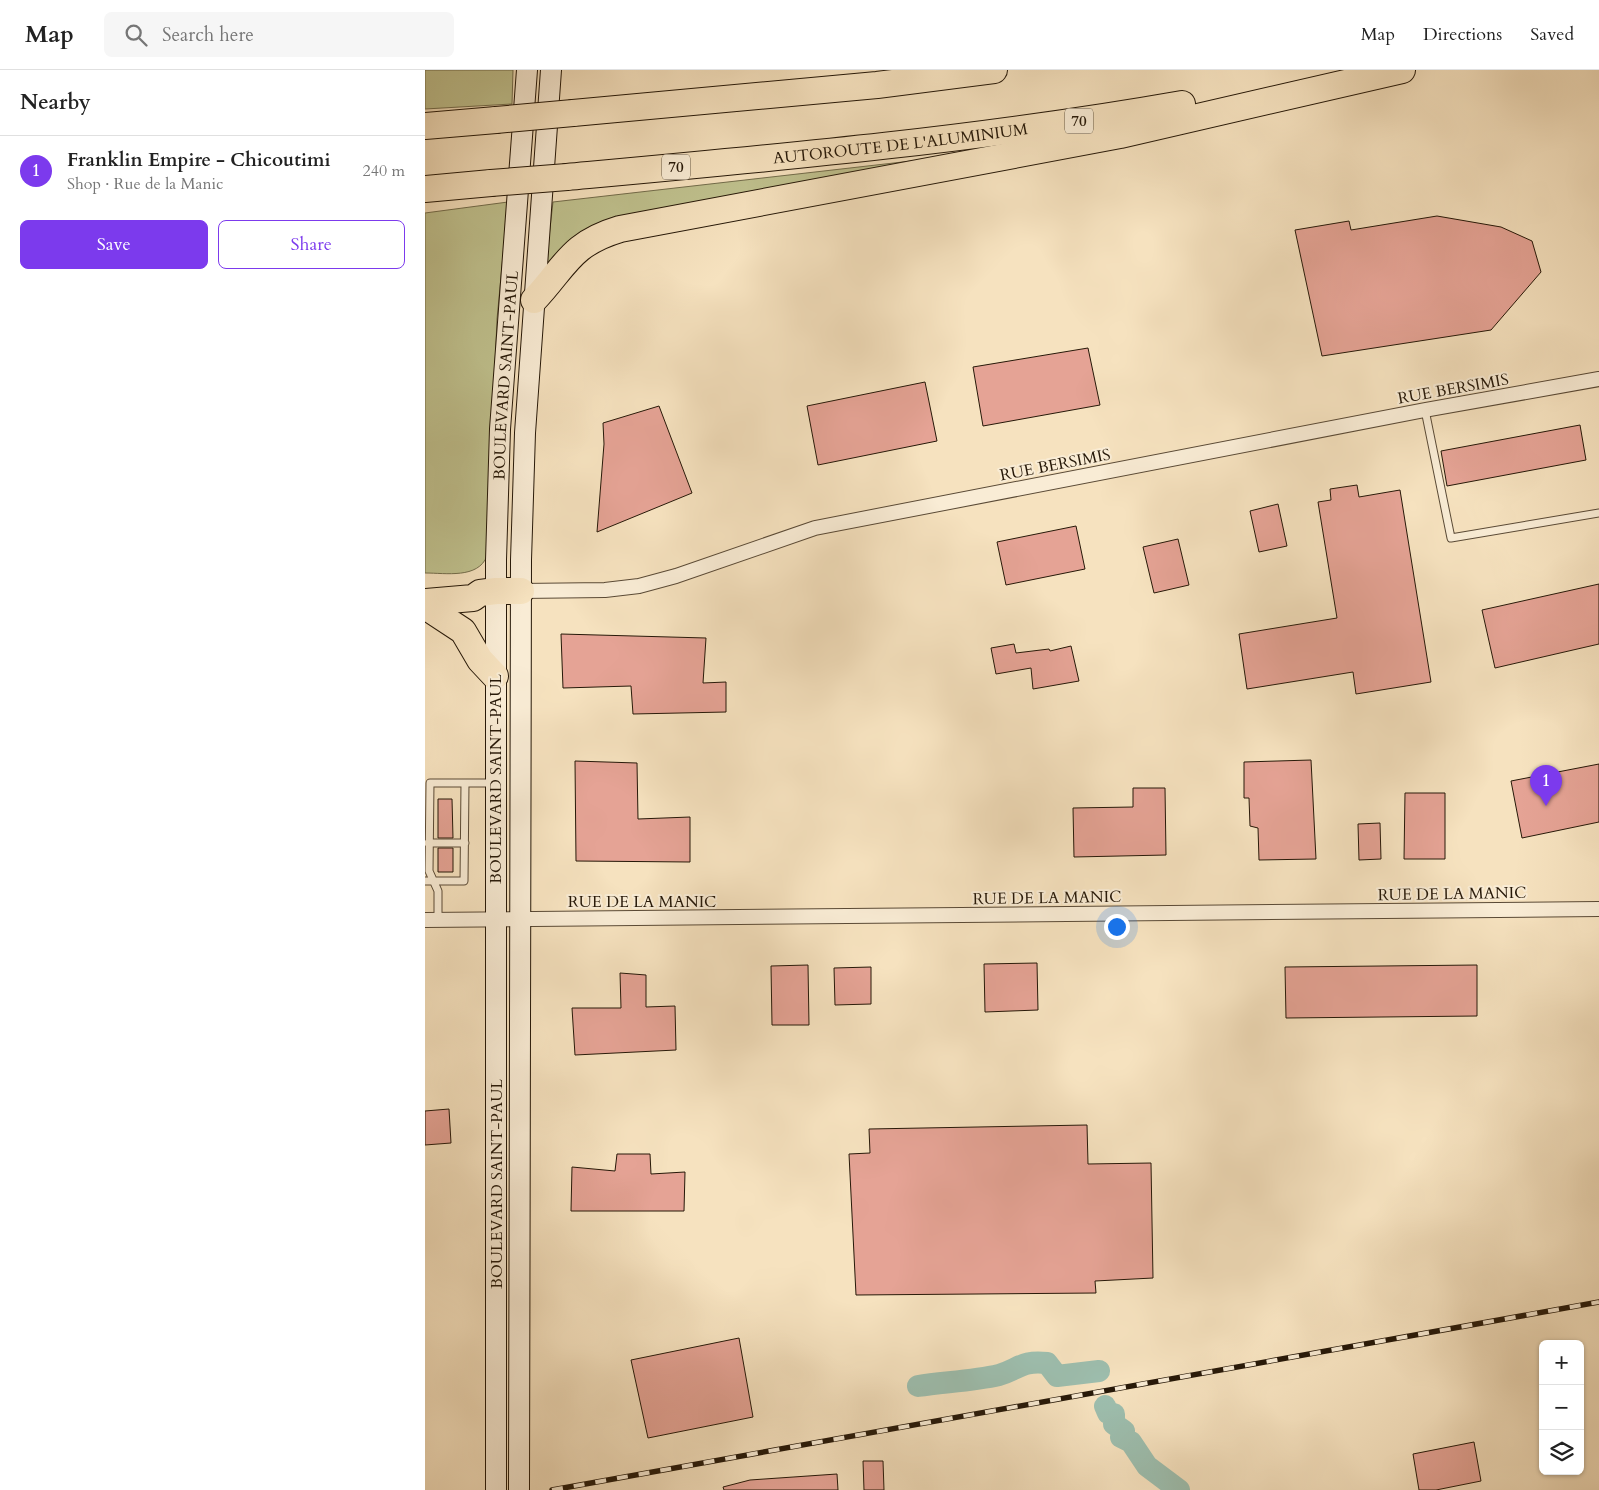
<!DOCTYPE html>
<meta charset="utf-8">
<style>
:root{--surface:#fff;--page:#f6f6f6;--text:#222;--muted:#767676;--line:#e0e0e0;--accent:#7c3aed}
body{margin:0;font-family:Cardo,serif;background:var(--page);color:var(--text)}
.controls{position:absolute;right:15px;bottom:15px;display:grid;overflow:hidden;border-radius:8px;box-shadow:0 1px 4px #0004}
.controls button{width:45px;height:45px;display:grid;place-items:center;padding:0;border:0;border-bottom:1px solid var(--line);background:var(--surface);color:var(--text);font:25px sans-serif}
.you{position:absolute;left:691px;top:856px;width:18px;height:18px;margin:-12px;border:4px solid #fff;border-radius:50%;background:#1a73e8;box-shadow:0 0 0 8px #1a73e833}
.badge{display:grid;place-items:center;width:32px;height:32px;border-radius:50%;background:var(--accent);color:#fff;font-size:16px;font-weight:700}
.pin{position:absolute;translate:-50% -41px;filter:drop-shadow(0 1px 2px #0008)}
.pin::after{content:'';position:absolute;top:26px;width:18px;height:15px;background:inherit;clip-path:polygon(0 0,100% 0,50% 100%)}
.list{margin:0;padding:0;list-style:none}
h2{display:flex;justify-content:space-between;align-items:center;height:65px;margin:0;padding:0 20px;font-size:21px}
h2 small{font-size:16px;font-weight:400;color:var(--muted)}
.list li{display:grid;grid-template-columns:32px 1fr auto;gap:15px;align-items:center;box-sizing:border-box;height:70px;padding:0 20px;border-top:1px solid var(--line)}
.list b{display:block;font-size:19px;white-space:nowrap}
.list p{margin:0;font-size:16px;white-space:nowrap;color:var(--muted)}
.list em{font-size:16px;font-style:normal;color:var(--muted)}
.actions{display:flex;gap:10px;padding:15px 20px}
.actions a{flex:1;padding:11px 0;border:1px solid var(--accent);border-radius:8px;text-align:center;font-size:18px;color:var(--accent)}
.actions .main{background:var(--accent);color:#fff}
.icon{flex:none;width:28px;height:28px;fill:none;stroke:currentColor;stroke-width:2;stroke-linecap:round;stroke-linejoin:round}
.map{position:relative;flex:none;width:1174px;height:1420px;overflow:hidden}
header{display:flex;align-items:center;gap:30px;box-sizing:border-box;height:70px;padding:0 25px;background:var(--surface);border-bottom:1px solid var(--line)}
header strong{font-size:24px}
nav{display:flex;gap:28px;margin-inline-start:auto;font-size:18px}
.search{width:350px;height:45px;background:var(--page);display:flex;align-items:center;gap:12px;box-sizing:border-box;padding:0 18px;border-radius:8px;color:var(--muted);font-size:19px}
main{display:flex}
aside{flex:1;background:var(--surface)}
.map>svg:first-child{display:block}
.green{fill:#c0c28f;stroke:#736d4c}
.lines{fill:none;stroke-linecap:round;stroke-linejoin:round}
.river{stroke:#9dbeae;stroke-width:22}
.building{fill:#e5a395;stroke:#261808}
.lane-casing{stroke:#5a4a36;stroke-width:9}
.street-casing{stroke:#5a4a36;stroke-width:16}
.secondary-casing{stroke:#261808;stroke-width:22}
.highway-casing{stroke:#261808;stroke-width:28}
.lane{stroke:#f9ecd5;stroke-width:7}
.street{stroke:#f9ecd5;stroke-width:14}
.secondary{stroke:#f9ecd5;stroke-width:20}
.highway{stroke:#f6e2bf;stroke-width:26}
.rail-casing{stroke:#261808;stroke-width:5.5}
.rail{stroke:#f9ecd5;stroke-width:4;stroke-dasharray:11;stroke-linecap:butt}
.highway-bridge-casing{stroke:#261808;stroke-width:28;stroke-linecap:butt}
.highway-bridge{stroke:#f6e2bf;stroke-width:26}
.labels{text-anchor:middle;stroke-width:4;stroke-linejoin:round;paint-order:stroke}
.shield{fill:#f9ecd5;stroke:#655846;stroke-width:1}
.shield-label{font-size:15px;font-weight:bold;fill:#261808}
.street-label{font-size:16px;fill:#261808;stroke:#f9ecd5}
</style>
<header>
<strong>Map</strong>
<div class="search"><svg class="icon" aria-label="search" viewBox="0 0 24 24"><circle cx="10" cy="10" r="6"/><path d="M15 15l6 6"/></svg>Search here</div>
<nav><a>Map</a><a>Directions</a><a>Saved</a></nav>
</header>
<main>
<aside>
<h2>Nearby<small></small></h2>
<ul class="list">
<li><span class="badge">1</span><div><b>Franklin Empire - Chicoutimi</b><p>Shop · Rue de la Manic</p></div><em>240 m</em></li>
</ul>
<div class="actions"><a class="main">Save</a><a>Share</a></div>
</aside>
<div class="map">
<svg width="1174" height="1420" viewBox="0 0 1174 1420">
<rect width="100%" height="100%" fill="#f6e2bf"/>
<filter id="stains"><feTurbulence type="fractalNoise" baseFrequency=".004" numOctaves="4"/><feColorMatrix values="0 0 0 0 .2 0 0 0 0 .09 0 0 0 0 .02 0 0 0 .5 -.17"/></filter>
<radialGradient id="worn" r=".72"><stop offset=".6" stop-color="#630" stop-opacity="0"/><stop offset="1" stop-color="#630" stop-opacity=".3"/></radialGradient>
<!-- green -->
<path class="green" d="M0,0H88L87,34L0,39Z
M591,79L222,146L123,197L121,194L128,132Z
M83,132L72,249L62,486C53,509 21,503 0,503V143Z"/>
<g class="lines">
<!-- river -->
<path class="river" d="M493,1316C519,1312 548,1311 574,1305C594,1299 597,1290 622,1293L632,1306L674,1301
M680,1336L683,1343L689,1344V1354L699,1361L696,1367L706,1372L722,1396L754,1420"/>
</g>
<!-- building -->
<path class="building" d="M1012,146L1076,157L1107,171L1116,202L1066,260L897,286L870,160L924,151L926,160Z
M663,278L675,335L558,356L548,297Z
M500,312L512,371L393,395L382,336Z
M234,336L267,423L172,462L179,374L178,353Z
M1155,355L1161,390L1022,416L1016,381Z
M932,415L934,427L975,420L1006,612L931,624L928,602L822,619L814,564L912,548L893,432L906,430L905,419Z
M853,434L862,476L834,482L825,441Z
M651,456L660,499L581,515L572,472Z
M753,469L764,515L729,523L718,477Z
M1174,514V574L1070,598L1057,540Z
M136,564L281,568L278,613L301,612V642L208,644L206,616L138,618Z
M589,574L591,583L624,579L625,581L646,576L654,611L608,619L606,598L571,604L566,578Z
M886,690L891,789L834,790L833,758L825,756L824,728H819V692Z
M150,691L212,693L213,749L265,747V792L151,791Z
M1174,694V752L1097,768L1086,711Z
M708,718H740L741,785L649,787L648,738L708,737Z
M980,723H1020V789H979Z
M13,729H27L28,768H13Z
M955,753L956,789L934,790L933,754Z
M13,778H28V802H13Z
M612,893L613,940L560,942L559,894Z
M383,895L384,955H347L346,896Z
M1052,895V946L861,948L860,897Z
M446,897V934L410,935L409,898Z
M195,903L221,905V937L250,936L251,980L150,985L147,938H196Z
M24,1039L26,1073L0,1075V1041Z
M662,1055L663,1094L726,1093L728,1208L670,1211L671,1223L431,1225L424,1084L445,1083L444,1059Z
M192,1084H225L226,1104L260,1102L259,1141H146L147,1097L190,1101Z
M314,1268L328,1347L223,1368L206,1290Z
M1049,1372L1056,1411L1011,1420H994L988,1384Z
M438,1391H458L459,1420H439Z
M412,1404L413,1420H299L298,1417L325,1410Z"/>
<g class="lines">
<defs>
<path id="lane" d="M1000,340L1026,468L1174,443
M3,773H40
M0,811H39L40,713
M13,850V821L4,801L5,713H70"/>
<path id="street" d="M96,521L180,520L214,516L251,506L390,458L1000,340L1174,309
M0,850L1174,839"/>
<g id="secondary">
<path id="s1" d="M71,1420V490L75,359L102,0"/>
<path d="M94,1420L96,490L100,363L126,0"/>
</g>
<g id="highway">
<path d="M148,43L452,15L569,0"/>
<path d="M0,56L71,50"/>
<path id="s2" d="M142,107C349,88 552,70 757,34"/>
<path d="M0,119L66,113"/>
<path d="M109,230C141,196 145,174 195,159L695,65L977,0"/>
<path d="M0,532L48,528L55,523L71,521H96"/>
<path d="M0,536L38,561L55,590L70,606"/>
</g>
</defs>
<!-- lane casing -->
<use href="#lane" class="lane-casing"/>
<!-- street casing -->
<use href="#street" class="street-casing"/>
<!-- secondary casing -->
<use href="#secondary" class="secondary-casing"/>
<!-- highway casing -->
<use href="#highway" class="highway-casing"/>
<!-- lane -->
<use href="#lane" class="lane"/>
<!-- street -->
<use href="#street" class="street"/>
<!-- secondary -->
<use href="#secondary" class="secondary"/>
<!-- highway -->
<use href="#highway" class="highway"/>
<defs>
<path id="rail" d="M127,1420L1174,1232"/>
</defs>
<!-- rail casing -->
<use href="#rail" class="rail-casing"/>
<!-- rail -->
<use href="#rail" class="rail"/>
<defs>
<path id="highway-bridge" d="M71,50L148,43
M66,113L142,107"/>
</defs>
<!-- highway-bridge casing -->
<use href="#highway-bridge" class="highway-bridge-casing"/>
<!-- highway-bridge -->
<use href="#highway-bridge" class="highway-bridge"/>
</g>
<g class="labels">
<!-- shield labels -->
<g class="shield">
<rect x="640" y="38.5" width="28" height="25" rx="4"/>
<rect x="237" y="84.5" width="28" height="25" rx="4"/>
</g>
<g class="shield-label">
<text x="654" y="56">70</text>
<text x="251" y="102">70</text>
</g>
<!-- street labels -->
<g class="street-label">
<text dy="6" stroke="none"><textPath href="#s2" startOffset="335">AUTOROUTE DE L'ALUMINIUM</textPath></text>
<text dy="6" stroke="none"><textPath href="#s1" startOffset="1115">BOULEVARD SAINT-PAUL</textPath></text>
<text transform="translate(1028 318) rotate(-10)" y="6">RUE BERSIMIS</text>
<text transform="translate(630 394) rotate(-11)" y="6">RUE BERSIMIS</text>
<text transform="translate(70 709) rotate(-90)" y="6">BOULEVARD SAINT-PAUL</text>
<text transform="translate(1027 823) rotate(-1)" y="6">RUE DE LA MANIC</text>
<text transform="translate(622 827) rotate(-1)" y="6">RUE DE LA MANIC</text>
<text x="217" y="837">RUE DE LA MANIC</text>
<text transform="translate(71 1114) rotate(-90)" y="6">BOULEVARD SAINT-PAUL</text>
</g>
</g>
<rect width="100%" height="100%" filter="url(#stains)"/>
<rect width="100%" height="100%" fill="url(#worn)"/>
</svg>
<div class="controls">
<button>+</button>
<button>−</button>
<button><svg class="icon" aria-label="layers" viewBox="0 0 24 24"><path d="M12 4l9 5-9 5-9-5zM3 14l9 5 9-5"/></svg></button>
</div>
<div class="you"></div>
<div class="pin badge" style="left:1121px;top:736px">1</div>
</div>
</main>
